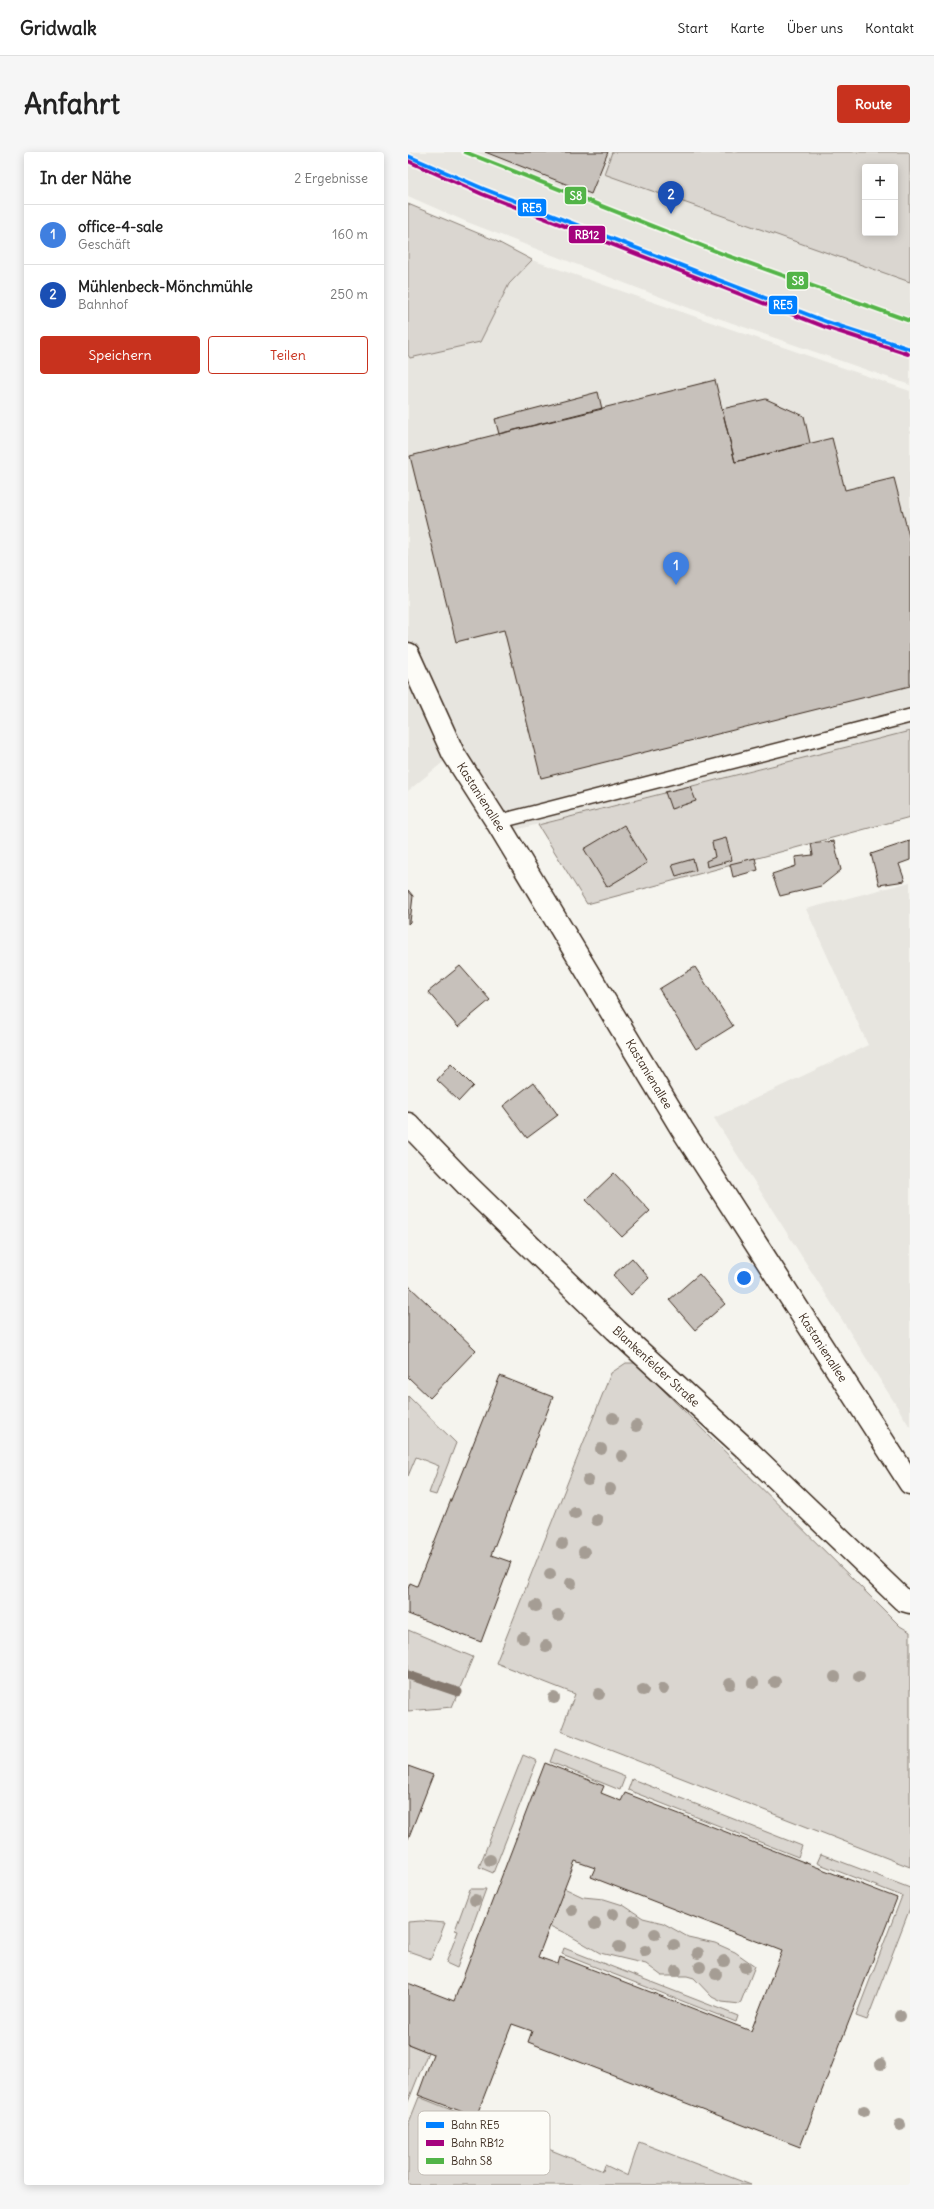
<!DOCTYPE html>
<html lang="de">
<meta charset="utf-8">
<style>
:root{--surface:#fff;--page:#f6f6f6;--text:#222;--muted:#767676;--line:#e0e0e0;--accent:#c8321e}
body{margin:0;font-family:Delius,sans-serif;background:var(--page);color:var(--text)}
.controls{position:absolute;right:12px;top:12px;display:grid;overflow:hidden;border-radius:4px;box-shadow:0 2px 10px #0003}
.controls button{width:36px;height:36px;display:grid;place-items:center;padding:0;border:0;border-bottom:1px solid var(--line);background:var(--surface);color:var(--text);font:20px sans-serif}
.you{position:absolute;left:336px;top:1126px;width:14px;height:14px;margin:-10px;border:3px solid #fff;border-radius:50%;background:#1a73e8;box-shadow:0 0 0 6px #1a73e833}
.badge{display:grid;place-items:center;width:26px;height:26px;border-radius:50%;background:var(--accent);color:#fff;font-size:13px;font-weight:700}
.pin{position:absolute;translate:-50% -33px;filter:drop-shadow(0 1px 2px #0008)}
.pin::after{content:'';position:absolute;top:21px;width:14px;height:12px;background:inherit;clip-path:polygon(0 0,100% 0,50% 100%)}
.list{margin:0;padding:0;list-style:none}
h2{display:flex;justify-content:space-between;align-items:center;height:52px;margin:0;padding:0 16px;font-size:17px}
h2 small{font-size:13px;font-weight:400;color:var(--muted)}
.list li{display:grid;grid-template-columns:26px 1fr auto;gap:12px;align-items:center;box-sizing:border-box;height:60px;padding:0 16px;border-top:1px solid var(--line)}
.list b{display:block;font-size:15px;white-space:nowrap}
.list p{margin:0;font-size:13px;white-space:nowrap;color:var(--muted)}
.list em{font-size:13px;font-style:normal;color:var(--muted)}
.actions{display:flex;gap:8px;padding:12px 16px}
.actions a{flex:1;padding:9px 0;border:1px solid var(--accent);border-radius:4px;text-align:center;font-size:14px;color:var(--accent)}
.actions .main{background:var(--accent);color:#fff}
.map{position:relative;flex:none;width:502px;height:2033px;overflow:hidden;border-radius:4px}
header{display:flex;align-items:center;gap:24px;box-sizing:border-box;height:56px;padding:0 20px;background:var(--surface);border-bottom:1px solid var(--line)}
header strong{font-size:19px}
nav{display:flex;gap:22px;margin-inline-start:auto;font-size:14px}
.intro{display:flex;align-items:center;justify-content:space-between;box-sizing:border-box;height:96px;padding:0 24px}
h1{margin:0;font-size:28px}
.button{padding:10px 18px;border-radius:4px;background:var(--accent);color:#fff;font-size:14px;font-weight:700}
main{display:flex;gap:24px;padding:0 24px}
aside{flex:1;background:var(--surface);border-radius:4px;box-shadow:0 2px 10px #0003}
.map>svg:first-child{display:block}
.built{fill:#e7e5df}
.green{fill:#dad6d0;stroke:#8a8077;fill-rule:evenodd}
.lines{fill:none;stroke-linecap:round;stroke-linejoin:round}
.stream{stroke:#84786e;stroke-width:9}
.building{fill:#c7c1bb;stroke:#3b2a1e;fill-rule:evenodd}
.service-casing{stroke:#3b2a1e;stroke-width:16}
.minor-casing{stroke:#3b2a1e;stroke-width:25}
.service{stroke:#fdfcf7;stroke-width:13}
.minor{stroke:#fdfcf7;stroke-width:22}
.rail-1-casing{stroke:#fdfcf7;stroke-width:7}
.rail-2-casing{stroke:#fdfcf7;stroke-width:7}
.rail-3-casing{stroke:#fdfcf7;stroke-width:7}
.rail-1{stroke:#0080ff;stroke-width:4}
.rail-2{stroke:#a5027d;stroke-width:4}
.rail-3{stroke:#52b447;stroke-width:4}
.tree{fill:#a59d94}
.labels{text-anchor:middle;stroke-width:3.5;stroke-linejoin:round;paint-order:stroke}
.street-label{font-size:12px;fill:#3b2a1e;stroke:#fdfcf7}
.key{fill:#fdfcf7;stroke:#c3bdb6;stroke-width:1}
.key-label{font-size:11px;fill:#3b2a1e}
.line-badge{stroke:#fdfcf7;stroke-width:1.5}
.badge-label{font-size:11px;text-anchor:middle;font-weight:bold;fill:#fff}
</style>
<header>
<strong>Gridwalk</strong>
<nav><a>Start</a><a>Karte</a><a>Über uns</a><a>Kontakt</a></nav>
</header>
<div class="intro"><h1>Anfahrt</h1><a class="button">Route</a></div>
<main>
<aside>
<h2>In der Nähe<small>2 Ergebnisse</small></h2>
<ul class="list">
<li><span class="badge" style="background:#3f7fe0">1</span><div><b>office-4-sale</b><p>Geschäft</p></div><em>160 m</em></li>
<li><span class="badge" style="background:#1a4fb4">2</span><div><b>Mühlenbeck-Mönchmühle</b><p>Bahnhof</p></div><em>250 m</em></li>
</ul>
<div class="actions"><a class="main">Speichern</a><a>Teilen</a></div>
</aside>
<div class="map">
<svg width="502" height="2033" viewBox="0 0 502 2033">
<rect width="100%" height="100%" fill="#f5f4ee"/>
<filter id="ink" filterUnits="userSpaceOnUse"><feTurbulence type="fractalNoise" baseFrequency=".025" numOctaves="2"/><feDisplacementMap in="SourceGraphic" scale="8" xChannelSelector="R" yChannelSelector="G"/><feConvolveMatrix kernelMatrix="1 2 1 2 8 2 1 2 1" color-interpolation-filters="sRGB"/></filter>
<g filter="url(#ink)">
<!-- built -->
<path class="built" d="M0,0H366L457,81H487L502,66V233L281,156L59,70L0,44Z
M124,108L502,239V579L95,681L45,602L0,639V203L2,206L72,190L101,132Z
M502,730V1275L306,966L460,893L398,757Z"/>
<!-- green -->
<path class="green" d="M204,0H502V130L196,22ZM457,15H487V81H457Z
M0,52L84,87L124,108L101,132L72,190L2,206L0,203Z
M502,579V665L179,752L130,673Z
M218,1211H228L492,1474L502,1480V1715L153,1579L167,1542L88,1511L203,1221Z
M0,1244L48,1291L28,1343L21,1341L31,1314L8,1305L0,1324Z
M0,1478L65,1505L44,1555L0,1559Z
M147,1597L217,1625L212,1638L142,1610Z
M115,1603L129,1609L85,1721L71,1715Z
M224,1627L394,1694L390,1705L220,1638Z
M413,1702L502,1736V1756L459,1868L448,1864L494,1744L409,1711Z
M156,1736L175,1745L196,1747L215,1753L235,1766L255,1771L280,1785L307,1791L327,1800L347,1814L332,1852L314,1850L304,1845L286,1826L279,1824H254L238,1812L192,1801L159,1782L142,1774Z
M62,1737H78L49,1816L38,1811L50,1779L47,1778Z
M13,1769L37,1771L23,1807L0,1799V1770Z
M156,1796L330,1864L328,1870L154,1802Z
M0,1892L20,1900L0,1950Z
M11,1945L195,2019L197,2013L220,2024L231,1990L343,2033H0V1973Z"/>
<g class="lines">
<!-- stream -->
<path class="stream" d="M0,1523L50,1540"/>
</g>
<!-- building -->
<path class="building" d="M77,0H200L183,42Z
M307,228L327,310L424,286L437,338L486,326L502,388V534L133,626L96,478L48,490L2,304Z
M190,240L194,257L91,282L87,267Z
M358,247L396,264L402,291L327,310L314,257Z
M282,634L288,649L263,657L257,640Z
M216,673L239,711L199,735L176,697Z
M318,686L324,708L299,715L298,709L307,705L304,690Z
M426,689L433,718L413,734L372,744L364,722L388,714L387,705L405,703L403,692Z
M502,689V708L491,712L497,729L471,733L463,702Z
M347,706L350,718L325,725L322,712Z
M285,707L288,718L268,724L264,713Z
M0,738L5,744L2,770L0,772Z
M52,814L82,848L50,875L20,840Z
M287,815L325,874L288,897L251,837Z
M43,912L65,934L51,949L29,928Z
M126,930L150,963L119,986L95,954Z
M206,1021L242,1059L214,1085L178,1048Z
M224,1106L241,1126L223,1143L205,1123Z
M291,1122L317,1152L287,1178L261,1148Z
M0,1133L68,1198L22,1246L0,1225Z
M92,1224L145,1245L83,1403L103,1410L73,1490L0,1462V1437L2,1431L9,1434Z
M137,1611L196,1634L193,1641L213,1649L217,1641L489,1746L392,1995L120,1890L124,1879L104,1872L68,1965L10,1943L25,1902L0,1892V1831L46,1849ZM167,1709L187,1716L183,1725L374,1799L343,1879L152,1805L150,1812L130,1805Z
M0,1614L25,1623L0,1687Z"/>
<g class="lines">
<defs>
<path id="service" d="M89,670L502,564"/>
<g id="minor">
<path id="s1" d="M0,502L45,601L89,670L274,977L502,1331"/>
<path id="s2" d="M0,972L59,1033L208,1178L339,1298L495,1448L502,1450"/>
</g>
</defs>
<!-- service casing -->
<use href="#service" class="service-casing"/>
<!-- minor casing -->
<use href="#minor" class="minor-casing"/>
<!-- service -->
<use href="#service" class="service"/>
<!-- minor -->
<use href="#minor" class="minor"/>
<defs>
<path id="rail-1" d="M0,4L76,37L419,170L502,197"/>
<path id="rail-2" d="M0,9L74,42L417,175L500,202"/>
<path id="rail-3" d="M57,0L315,102L502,169"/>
</defs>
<!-- rail-1 casing -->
<use href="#rail-1" class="rail-1-casing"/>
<!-- rail-2 casing -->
<use href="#rail-2" class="rail-2-casing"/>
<!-- rail-3 casing -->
<use href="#rail-3" class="rail-3-casing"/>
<!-- rail-1 -->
<use href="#rail-1" class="rail-1"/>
<!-- rail-2 -->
<use href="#rail-2" class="rail-2"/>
<!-- rail-3 -->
<use href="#rail-3" class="rail-3"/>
</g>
<!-- trees -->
<g class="tree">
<circle cx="205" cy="1266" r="6"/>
<circle cx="228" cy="1274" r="6"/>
<circle cx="193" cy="1297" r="6"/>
<circle cx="214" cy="1304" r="6"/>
<circle cx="180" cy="1328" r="6"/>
<circle cx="202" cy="1337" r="6"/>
<circle cx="167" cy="1361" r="6"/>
<circle cx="189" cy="1368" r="6"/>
<circle cx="154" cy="1392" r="6"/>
<circle cx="176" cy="1400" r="6"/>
<circle cx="142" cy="1422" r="6"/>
<circle cx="163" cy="1431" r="6"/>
<circle cx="128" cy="1454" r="6"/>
<circle cx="150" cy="1463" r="6"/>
<circle cx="115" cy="1486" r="6"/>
<circle cx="138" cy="1494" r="6"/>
<circle cx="451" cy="1524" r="6"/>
<circle cx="427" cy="1525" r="6"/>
<circle cx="367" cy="1530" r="6"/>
<circle cx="345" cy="1531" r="6"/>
<circle cx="322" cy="1532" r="6"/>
<circle cx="255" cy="1537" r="6"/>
<circle cx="235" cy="1538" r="6"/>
<circle cx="191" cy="1542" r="6"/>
<circle cx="146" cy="1546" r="6"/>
<circle cx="82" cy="1708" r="6"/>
<circle cx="67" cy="1748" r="6"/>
<circle cx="164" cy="1758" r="6"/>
<circle cx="205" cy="1762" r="6"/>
<circle cx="226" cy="1769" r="6"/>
<circle cx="187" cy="1772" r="6"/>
<circle cx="247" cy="1782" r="6"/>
<circle cx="266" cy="1793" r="6"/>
<circle cx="211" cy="1795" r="6"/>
<circle cx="237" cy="1799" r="6"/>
<circle cx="290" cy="1801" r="6"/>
<circle cx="316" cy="1809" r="6"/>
<circle cx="292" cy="1815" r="6"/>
<circle cx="337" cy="1815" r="6"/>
<circle cx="268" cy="1819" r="6"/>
<circle cx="308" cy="1822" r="6"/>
<circle cx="492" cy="1864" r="6"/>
<circle cx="473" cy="1912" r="6"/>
<circle cx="456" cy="1959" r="6"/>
<circle cx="492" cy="1973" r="6"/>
</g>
</g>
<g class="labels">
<!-- street labels -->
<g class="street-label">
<text dy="4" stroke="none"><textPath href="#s1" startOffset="161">Kastanienallee</textPath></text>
<text dy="4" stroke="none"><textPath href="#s1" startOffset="485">Kastanienallee</textPath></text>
<text dy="4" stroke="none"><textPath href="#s1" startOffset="809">Kastanienallee</textPath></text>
<text dy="4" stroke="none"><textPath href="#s2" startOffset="347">Blankenfelder Straße</textPath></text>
</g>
</g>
<!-- legend -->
<rect x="10" y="1959" width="132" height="64" rx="6" class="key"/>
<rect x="18" y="1970" width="18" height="6" fill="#0080ff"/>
<rect x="18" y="1988" width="18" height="6" fill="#a5027d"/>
<rect x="18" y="2006" width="18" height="6" fill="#52b447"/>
<g class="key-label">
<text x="43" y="1977">Bahn RE5</text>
<text x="43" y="1995">Bahn RB12</text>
<text x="43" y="2013">Bahn S8</text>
</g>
<g class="line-badge">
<rect x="156" y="34" width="23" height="19" rx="4" fill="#52b447"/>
<rect x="109" y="46" width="30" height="19" rx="4" fill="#0080ff"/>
<rect x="160" y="73" width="38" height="19" rx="4" fill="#a5027d"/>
<rect x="378" y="119" width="23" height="19" rx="4" fill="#52b447"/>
<rect x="360" y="143" width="30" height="20" rx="4" fill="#0080ff"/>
</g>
<g class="badge-label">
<text x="168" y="48">S8</text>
<text x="124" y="60">RE5</text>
<text x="179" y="87">RB12</text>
<text x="390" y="133">S8</text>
<text x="375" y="157">RE5</text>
</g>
</svg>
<div class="controls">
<button>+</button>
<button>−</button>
</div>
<div class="you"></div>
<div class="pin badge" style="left:268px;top:433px;background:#3f7fe0">1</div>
<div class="pin badge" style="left:263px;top:62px;background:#1a4fb4">2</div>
</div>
</main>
